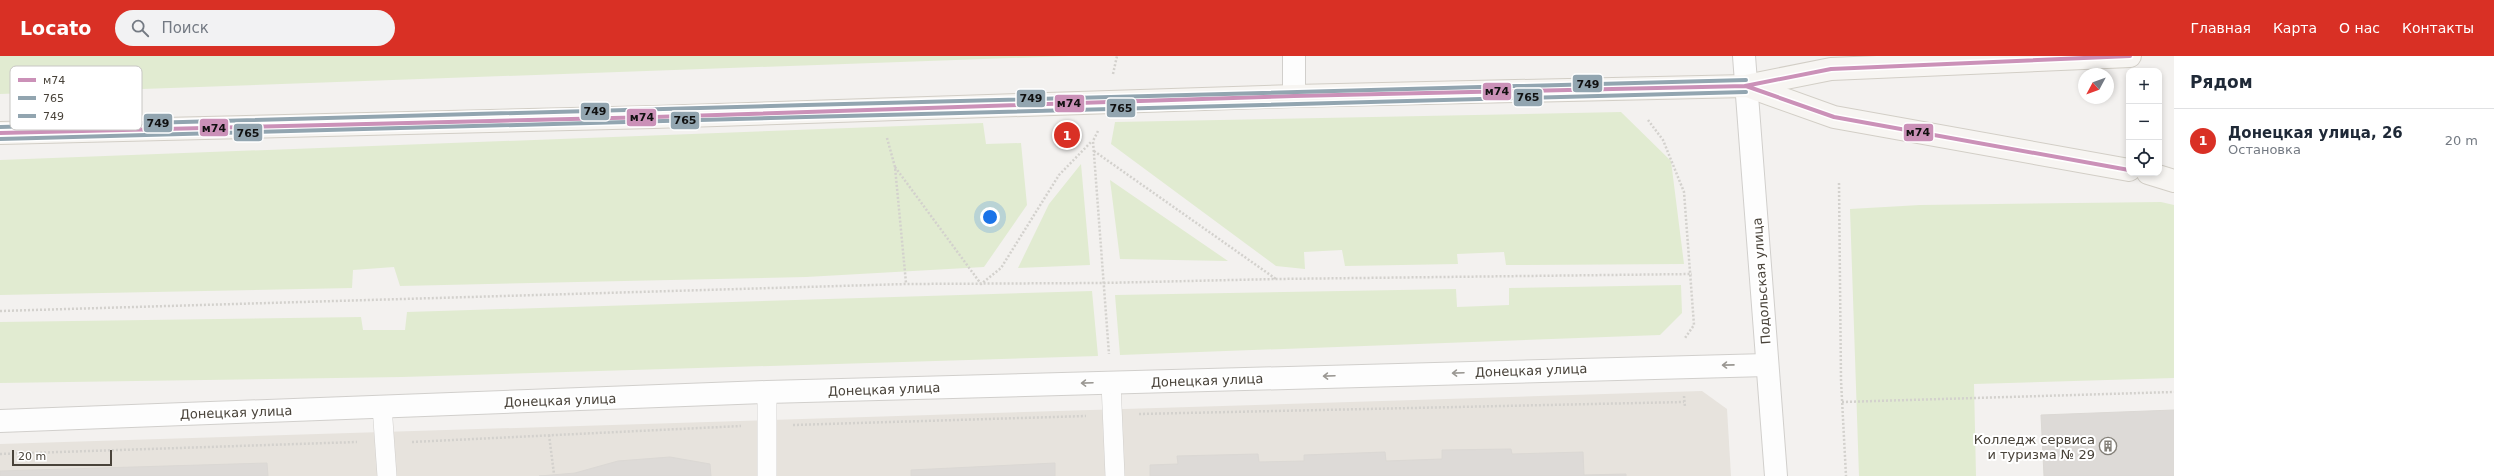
<!DOCTYPE html>
<html lang="ru">
<meta charset="utf-8">
<style>
:root{--surface:#fff;--page:#f2f2f3;--text:#1f2937;--muted:#747a83;--line:#e0e1e3;--accent:#d93025}
body{margin:0;font-family:"DejaVu Sans",sans-serif;background:var(--page);color:var(--text)}
.controls{position:absolute;right:12px;top:12px;display:grid;overflow:hidden;border-radius:8px;box-shadow:0 2px 6px #0003}
.controls button{width:36px;height:36px;display:grid;place-items:center;padding:0;border:0;border-bottom:1px solid var(--line);background:var(--surface);color:var(--text);font:20px sans-serif}
.compass{position:absolute;left:2078px;top:12px;width:36px;height:36px;border-radius:50%;background:var(--surface);box-shadow:0 2px 6px #0003;rotate:229deg}
.scale{position:absolute;left:12px;bottom:10px;width:100px;box-sizing:border-box;padding-left:4px;border:2px solid #49433a;border-top:0;font-size:11px;line-height:14px;white-space:nowrap;color:#49433a;-webkit-text-stroke:3px #fff;paint-order:stroke}
.you{position:absolute;left:990px;top:161px;width:14px;height:14px;margin:-10px;border:3px solid #fff;border-radius:50%;background:#1a73e8;box-shadow:0 0 0 6px #1a73e833}
.badge{display:grid;place-items:center;width:26px;height:26px;border-radius:50%;background:var(--accent);color:#fff;font-size:13px;font-weight:700}
.pin{position:absolute;translate:-50% -50%;border:2px solid #fff;box-shadow:0 1px 4px #0006}
.list{margin:0;padding:0;list-style:none}
h2{display:flex;justify-content:space-between;align-items:center;height:52px;margin:0;padding:0 16px;font-size:17px}
h2 small{font-size:13px;font-weight:400;color:var(--muted)}
.list li{display:grid;grid-template-columns:26px 1fr auto;gap:12px;align-items:center;box-sizing:border-box;height:64px;padding:0 16px;border-top:1px solid var(--line)}
.list b{display:block;font-size:15px;white-space:nowrap}
.list p{margin:0;font-size:13px;white-space:nowrap;color:var(--muted)}
.list em{font-size:13px;font-style:normal;color:var(--muted)}
.icon{flex:none;width:22px;height:22px;fill:none;stroke:currentColor;stroke-width:2;stroke-linecap:round;stroke-linejoin:round}
.map{position:relative;flex:none;width:2174px;height:420px;overflow:hidden}
header{display:flex;align-items:center;gap:24px;box-sizing:border-box;height:56px;padding:0 20px;background:var(--accent);color:#fff}
header strong{font-size:19px}
nav{display:flex;gap:22px;margin-inline-start:auto;font-size:14px}
.search{width:280px;height:36px;background:var(--page);display:flex;align-items:center;gap:10px;box-sizing:border-box;padding:0 14px;border-radius:22px;color:var(--muted);font-size:15px}
main{display:flex}
aside{flex:1;background:var(--surface)}
.map>svg:first-child{display:block}
.residential{fill:#e7e3dd}
.green{fill:#e1ebd1}
.building{fill:#dddad7;stroke:#dbd8d4}
.lines{fill:none;stroke-linecap:round;stroke-linejoin:round}
.service-casing{stroke:#d1cfcc;stroke-width:20}
.minor-casing{stroke:#d1cfcc;stroke-width:24}
.tertiary-casing{stroke:#d1cfcc;stroke-width:24}
.secondary-casing{stroke:#d2cec6;stroke-width:24}
.path{stroke:#d3d1cd;stroke-width:2.5;stroke-dasharray:2 2;stroke-linecap:butt}
.service{stroke:#fdfdfd;stroke-width:19}
.minor{stroke:#fdfdfd;stroke-width:22}
.tertiary{stroke:#fdfdfd;stroke-width:22}
.secondary{stroke:#f7f5f2;stroke-width:22}
.bus-1-casing{stroke:#fff;stroke-width:7}
.bus-2-casing{stroke:#fff;stroke-width:7}
.bus-3-casing{stroke:#fff;stroke-width:7}
.bus-1{stroke:#cb91b8;stroke-width:4}
.bus-2{stroke:#92a5b0;stroke-width:4}
.bus-3{stroke:#92a5b0;stroke-width:4}
.oneway{stroke:#9a9792}
.labels{text-anchor:middle;stroke-width:4;stroke-linejoin:round;paint-order:stroke}
.street-label{font-size:13px;fill:#49433a;stroke:#fff}
.poi-label{font-size:13px;fill:#49433a;stroke:#fff;text-anchor:end}
.key{fill:#fff;stroke:#c8c7c4;stroke-width:1}
.key-label{font-size:11px;fill:#49433a}
.line-badge{stroke:#fff;stroke-width:1.5}
.pale-badge-label{font-size:11px;text-anchor:middle;font-weight:bold;fill:#111}
</style>
<header>
<strong>Locato</strong>
<div class="search"><svg class="icon" aria-label="search" viewBox="0 0 24 24"><circle cx="10" cy="10" r="6"/><path d="M15 15l6 6"/></svg>Поиск</div>
<nav><a>Главная</a><a>Карта</a><a>О нас</a><a>Контакты</a></nav>
</header>
<main>
<div class="map">
<svg width="2174" height="420" viewBox="0 0 2174 420">
<rect width="100%" height="100%" fill="#f3f1ef"/>
<!-- residential -->
<path class="residential" d="M1702,335L1727,353L1731,420H0V388Z"/>
<!-- green -->
<path class="green" d="M0,0H1069L0,38Z
M1621,56L1671,105L1684,208L1506,209L1504,196L1457,198L1458,208L1345,210L1342,194L1304,196L1305,213L1276,210L1111,88L1115,66Z
M983,67L986,88L1021,87L1027,149L984,211L806,221L400,230L394,211L353,214L352,232L0,239V104Z
M1081,108L1090,209L1018,212L1049,148Z
M1110,124L1228,205L1120,203Z
M2161,146L2174,149V322L1974,328L1976,420H1859L1850,153L1920,149Z
M1681,229L1682,257L1660,279L1120,299L1115,239L1456,233L1457,251L1509,249V232Z
M1092,235L1098,300L402,321L0,327V266L361,261L363,274H405L407,256Z"/>
<!-- building -->
<path class="building" d="M2174,354V420H2044L2041,359Z
M1511,393L1512,398L1583,396L1584,419L1626,418V420H1150V409L1178,408L1177,400L1258,398L1259,406L1304,405V399L1385,396L1386,405L1442,403V394Z
M670,401L710,408L711,420H539L575,417L618,405Z
M267,407L268,420H0V415Z
M1055,407V420H911V414Z"/>
<g class="lines">
<defs>
<path id="service" d="M1111,327L1115,420
M382,350L387,420
M767,420V336"/>
<path id="minor" d="M1294,40V0
M0,365L767,336L1767,309"/>
<path id="tertiary" d="M1744,0L1776,420"/>
<path id="secondary" d="M1747,30L1834,61L2129,114
M0,77L654,61L1294,40L1746,30L1831,13L2130,0
M2148,117L2174,125"/>
</defs>
<!-- service casing -->
<use href="#service" class="service-casing"/>
<!-- minor casing -->
<use href="#minor" class="minor-casing"/>
<!-- tertiary casing -->
<use href="#tertiary" class="tertiary-casing"/>
<!-- secondary casing -->
<use href="#secondary" class="secondary-casing"/>
<!-- path -->
<path class="path" d="M1113,18L1117,0
M1648,64L1663,84L1684,136L1694,269L1685,282
M1098,75L1093,85L1109,298
M887,82L895,111L906,227
M1094,95L1276,223
M895,111L981,228L1001,212L1059,119L1092,85
M1839,127L1841,324L1846,420
M0,255L906,228L1102,227L1276,223L1692,218
M1684,340L1685,351
M1842,346L2174,336
M1139,358L1684,346
M793,369L1086,360
M549,379L554,418
M412,386L741,370
M0,398L357,386"/>
<!-- service -->
<use href="#service" class="service"/>
<!-- minor -->
<use href="#minor" class="minor"/>
<!-- tertiary -->
<use href="#tertiary" class="tertiary"/>
<!-- secondary -->
<use href="#secondary" class="secondary"/>
<defs>
<path id="bus-1" d="M1745,30L1831,13L2130,0
M0,77L654,61L1294,40L1746,30L1834,61L2129,114"/>
<path id="bus-2" d="M0,83C582,69 1164,49 1746,36"/>
<path id="bus-3" d="M0,71C582,57 1164,37 1746,24"/>
</defs>
<!-- bus-1 casing -->
<use href="#bus-1" class="bus-1-casing"/>
<!-- bus-2 casing -->
<use href="#bus-2" class="bus-2-casing"/>
<!-- bus-3 casing -->
<use href="#bus-3" class="bus-3-casing"/>
<!-- bus-1 -->
<use href="#bus-1" class="bus-1"/>
<!-- bus-2 -->
<use href="#bus-2" class="bus-2"/>
<!-- bus-3 -->
<use href="#bus-3" class="bus-3"/>
</g>
<!-- one-way arrows -->
<defs><path id="oneway-shaft" d="M-6 0H5M1.5-3L5.5 0L1.5 3" fill="none" stroke-width="1.6" stroke-linecap="round" stroke-linejoin="round"/></defs>
<g class="oneway">
<use href="#oneway-shaft" transform="translate(1728 309) rotate(179)"/>
<use href="#oneway-shaft" transform="translate(1458 317) rotate(178)"/>
<use href="#oneway-shaft" transform="translate(1329 320) rotate(178)"/>
<use href="#oneway-shaft" transform="translate(1087 327) rotate(178)"/>
</g>
<!-- icons -->
<defs>
<symbol id="building-ring" viewBox="-11 -11 22 22"><circle r="9.5" fill="#fff" stroke="#848079" stroke-width="1.5"/><path d="M-4-6H4V6H1V3H-1V6H-4ZM-2.5-4.3h1.7v1.8h-1.7ZM.8-4.3h1.7v1.8H.8ZM-2.5-1h1.7V.8h-1.7ZM.8-1h1.7V.8H.8Z" fill="#848079"/></symbol>
</defs>
<g fill-rule="evenodd">
<use href="#building-ring" x="2098" y="380" width="20" height="20"/>
</g>
<g class="labels">
<!-- street labels -->
<g class="street-label">
<text transform="translate(1761 225) rotate(-94)" y="5">Подольская улица</text>
<text transform="translate(1531 314) rotate(-2)" y="5">Донецкая улица</text>
<text transform="translate(1207 324) rotate(-2)" y="5">Донецкая улица</text>
<text transform="translate(884 333) rotate(-2)" y="5">Донецкая улица</text>
<text transform="translate(560 344) rotate(-2)" y="5">Донецкая улица</text>
<text transform="translate(236 356) rotate(-2)" y="5">Донецкая улица</text>
</g>
<!-- poi labels -->
<g class="poi-label">
<text x="2095" y="388">Колледж сервиса<tspan x="2095" dy="15">и туризма № 29</tspan></text>
</g>
</g>
<!-- legend -->
<rect x="10" y="10" width="132" height="64" rx="6" class="key"/>
<rect x="18" y="22" width="18" height="4" fill="#cb91b8"/>
<rect x="18" y="40" width="18" height="4" fill="#92a5b0"/>
<rect x="18" y="58" width="18" height="4" fill="#92a5b0"/>
<g class="key-label">
<text x="43" y="28">м74</text>
<text x="43" y="46">765</text>
<text x="43" y="64">749</text>
</g>
<g class="line-badge">
<rect x="1572" y="18" width="31" height="19" rx="4" fill="#92a5b0"/>
<rect x="1482" y="26" width="30" height="19" rx="4" fill="#cb91b8"/>
<rect x="1513" y="32" width="30" height="19" rx="4" fill="#92a5b0"/>
<rect x="1016" y="33" width="30" height="19" rx="4" fill="#92a5b0"/>
<rect x="1054" y="38" width="31" height="19" rx="4" fill="#cb91b8"/>
<rect x="1106" y="42" width="30" height="20" rx="4" fill="#92a5b0"/>
<rect x="580" y="46" width="30" height="19" rx="4" fill="#92a5b0"/>
<rect x="626" y="52" width="31" height="19" rx="4" fill="#cb91b8"/>
<rect x="670" y="55" width="30" height="19" rx="4" fill="#92a5b0"/>
<rect x="143" y="57" width="30" height="20" rx="4" fill="#92a5b0"/>
<rect x="199" y="62" width="30" height="19" rx="4" fill="#cb91b8"/>
<rect x="1903" y="67" width="31" height="19" rx="4" fill="#cb91b8"/>
<rect x="233" y="67" width="30" height="19" rx="4" fill="#92a5b0"/>
</g>
<g class="pale-badge-label">
<text x="1588" y="32">749</text>
<text x="1497" y="39">м74</text>
<text x="1528" y="45">765</text>
<text x="1031" y="46">749</text>
<text x="1069" y="51">м74</text>
<text x="1121" y="56">765</text>
<text x="595" y="59">749</text>
<text x="642" y="65">м74</text>
<text x="685" y="68">765</text>
<text x="158" y="71">749</text>
<text x="214" y="76">м74</text>
<text x="1918" y="80">м74</text>
<text x="248" y="81">765</text>
</g>
</svg>
<div class="controls">
<button>+</button>
<button>−</button>
<button><svg class="icon" aria-label="locate" viewBox="0 0 24 24"><circle cx="12" cy="12" r="6"/><path d="M12 2v4M12 18v4M2 12h4M18 12h4"/></svg></button>
</div>
<svg class="compass" viewBox="-18 -18 36 36"><path d="M0-13l5 13h-10z" fill="#e53935"/><path d="M0 13l5-13h-10z" fill="#747a83"/></svg>
<div class="scale">20 m</div>
<div class="you"></div>
<div class="pin badge" style="left:1067px;top:79px">1</div>
</div>
<aside>
<h2>Рядом<small></small></h2>
<ul class="list">
<li><span class="badge">1</span><div><b>Донецкая улица, 26</b><p>Остановка</p></div><em>20 m</em></li>
</ul>
</aside>
</main>
